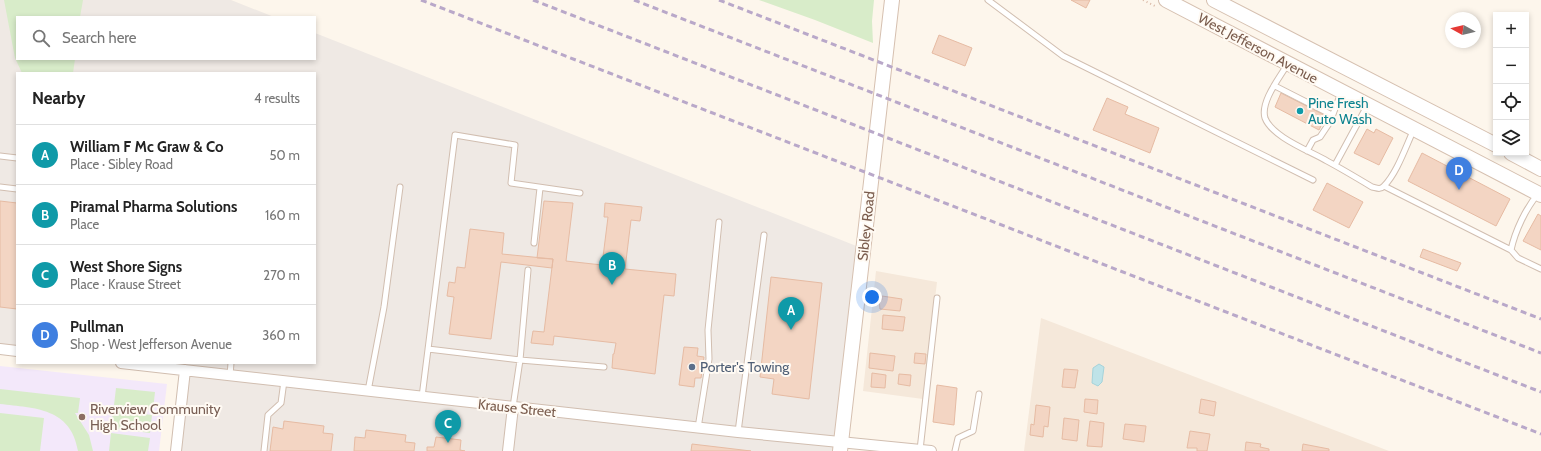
<!DOCTYPE html>
<meta charset="utf-8">
<style>
:root{--surface:#fff;--page:#f2f2f2;--text:#222;--muted:#767676;--line:#e0e0e0;--accent:#111827}
body{margin:0;font-family:Cabin,sans-serif;background:var(--page);color:var(--text)}
.controls{position:absolute;right:12px;top:12px;display:grid;overflow:hidden;border-radius:0px;box-shadow:0 2px 6px #0003}
.controls button{width:36px;height:36px;display:grid;place-items:center;padding:0;border:0;border-bottom:1px solid var(--line);background:var(--surface);color:var(--text);font:20px sans-serif}
.compass{position:absolute;left:1445px;top:12px;width:36px;height:36px;border-radius:50%;background:var(--surface);box-shadow:0 2px 6px #0003;rotate:278deg}
.you{position:absolute;left:872px;top:297px;width:14px;height:14px;margin:-10px;border:3px solid #fff;border-radius:50%;background:#1a73e8;box-shadow:0 0 0 6px #1a73e833}
.badge{display:grid;place-items:center;width:26px;height:26px;border-radius:50%;background:var(--accent);color:#fff;font-size:13px;font-weight:700}
.pin{position:absolute;translate:-50% -33px;filter:drop-shadow(0 1px 2px #0008)}
.pin::after{content:'';position:absolute;top:21px;width:14px;height:12px;background:inherit;clip-path:polygon(0 0,100% 0,50% 100%)}
.list{margin:0;padding:0;list-style:none}
h2{display:flex;justify-content:space-between;align-items:center;height:52px;margin:0;padding:0 16px;font-size:17px}
h2 small{font-size:13px;font-weight:400;color:var(--muted)}
.list li{display:grid;grid-template-columns:26px 1fr auto;gap:12px;align-items:center;box-sizing:border-box;height:60px;padding:0 16px;border-top:1px solid var(--line)}
.list b{display:block;font-size:15px;white-space:nowrap}
.list p{margin:0;font-size:13px;white-space:nowrap;color:var(--muted)}
.list em{font-size:13px;font-style:normal;color:var(--muted)}
.icon{flex:none;width:22px;height:22px;fill:none;stroke:currentColor;stroke-width:2;stroke-linecap:round;stroke-linejoin:round}
.map{position:relative;flex:none;width:1541px;height:451px;overflow:hidden}
.search{position:absolute;background:var(--surface);box-shadow:0 2px 6px #0003;left:16px;top:16px;width:300px;height:44px;display:flex;align-items:center;gap:10px;box-sizing:border-box;padding:0 14px;border-radius:0px;color:var(--muted);font-size:15px}
.panel{position:absolute;background:var(--surface);box-shadow:0 2px 6px #0003;left:16px;top:72px;width:300px;height:292px;border-radius:0px}
.map>svg:first-child{display:block}
.residential{fill:#f5e8da}
.industrial{fill:#efe9e4}
.education{fill:#f3e8fa}
.green{fill:#d8ecc9}
.water{fill:#bfe3e8;stroke:#a5d3da}
.building{fill:#f3d5c3;stroke:#e6bba3}
.lines{fill:none;stroke-linecap:round;stroke-linejoin:round}
.service-casing{stroke:#d1beb0;stroke-width:7}
.minor-casing{stroke:#d1beb0;stroke-width:12}
.secondary-casing{stroke:#d6c0b0;stroke-width:16}
.path{stroke:#d9b8a5;stroke-width:2;stroke-dasharray:1 3;stroke-linecap:butt}
.service{stroke:#fff;stroke-width:5}
.minor{stroke:#fff;stroke-width:10}
.secondary{stroke:#fff;stroke-width:14}
.rail{stroke:#b9a8c9;stroke-width:3;stroke-dasharray:6 4;stroke-linecap:butt}
.culture-dot{fill:#0f9aa8;stroke:#fffaf3;stroke-width:1.5}
.service-dot{fill:#5c6f8a;stroke:#fffaf3;stroke-width:1.5}
.education-dot{fill:#8d6e63;stroke:#fffaf3;stroke-width:1.5}
.labels{text-anchor:middle;stroke-width:4;stroke-linejoin:round;paint-order:stroke}
.street-label{font-size:14px;fill:#7a5c4d;stroke:#fffaf3}
.culture-label{font-size:14px;fill:#0d838f;stroke:#fffaf3;text-anchor:start}
.service-label{font-size:14px;fill:#4e5e75;stroke:#fffaf3;text-anchor:start}
.education-label{font-size:14px;fill:#785e54;stroke:#fffaf3;text-anchor:start}
</style>
<div class="map">
<svg width="1541" height="451" viewBox="0 0 1541 451">
<rect width="100%" height="100%" fill="#fdf6ec"/>
<!-- residential -->
<path class="residential" d="M876,271L937,282L923,399L863,391Z
M1041,318L1389,451H1024Z"/>
<!-- industrial -->
<path class="industrial" d="M0,0H231L274,17H17V59H315V33L864,249L840,451H176L184,370L121,363H315V73H17V351L0,349Z"/>
<!-- education -->
<path class="education" d="M0,366L167,384L159,451H0Z"/>
<!-- green -->
<path class="green" d="M4,0H83L80,17H17V59H75L73,73H22L15,58Z
M759,0H874L872,21L873,43L815,20Z
M116,388L155,392L153,410L114,405Z
M0,389L80,398L78,413H75L89,435L93,451H78C71,408 35,408 0,404Z
M113,410L152,415L150,433L111,428Z
M0,413L44,418L40,451H0Z
M111,433L150,438L148,451H109Z"/>
<!-- water -->
<path class="water" d="M1099,364L1104,367L1102,382L1098,386L1092,383L1093,368Z"/>
<!-- building -->
<path class="building" d="M1071,0H1090L1086,8Z
M939,35L972,48L965,66L932,53Z
M1281,93L1326,116L1319,130L1275,107Z
M1107,98L1128,107L1125,114L1159,128L1150,153L1093,130Z
M1367,129L1374,133L1376,129L1393,138L1379,165L1354,153Z
M1422,153L1510,199L1496,226L1408,181Z
M1327,183L1363,202L1349,228L1313,210Z
M0,201L17,203V309L0,307Z
M544,201L573,203L566,261L602,265L608,217H604L605,203L642,207L640,221L631,220L625,269L676,274L674,296L664,295L655,374L612,368L613,354H614L616,343L554,336L553,345L531,343L533,331L544,332L553,259L537,258Z
M1538,214L1541,216V250L1523,241Z
M470,229L504,233L502,254L553,259L552,268L501,262L491,339L449,334L454,297L447,296L449,282L455,283L457,267L465,268Z
M1423,249L1461,263L1457,271L1420,257Z
M771,277L822,283L809,399L772,394L774,379L760,377Z
M882,296L902,299L900,311L880,309L879,300H882Z
M883,315L905,317L903,331L882,329Z
M684,347L698,348L697,356L704,357L701,378H695L694,387L679,385Z
M870,353L895,356L893,371L869,368Z
M915,353L926,354L925,364L914,363Z
M1064,369L1078,370L1075,388L1062,387Z
M872,373L886,375L885,388L871,387Z
M899,374L911,375L910,386L898,384Z
M937,385L957,388L954,425L933,422Z
M1085,399L1098,400L1097,414L1084,412Z
M1201,399L1216,402L1214,416L1199,413Z
M1036,405L1050,407L1048,427L1044,426L1043,437L1030,435L1031,424L1034,425Z
M1064,418L1079,420L1077,441L1062,439Z
M284,421L324,426L323,433L333,434L331,451H270L273,427L283,429Z
M1090,421L1104,423L1102,447L1087,446Z
M1125,424L1146,426L1144,442L1123,439Z
M366,430L406,435L405,442L415,443L414,451H354L355,437L365,438Z
M1190,431L1210,434L1207,451H1197V448H1187Z
M436,437L461,440L460,450L465,451H427V447H434Z
M1246,442L1261,444L1260,447L1269,449V451H1245Z
M692,444L751,451H691Z
M1303,444L1329,449V451H1302Z"/>
<g class="lines">
<defs>
<path id="service" d="M988,0L1063,56L1313,180
M1287,65C1280,77 1260,102 1265,118C1272,137 1310,151 1327,161C1342,169 1357,178 1372,187C1377,188 1380,190 1384,186C1397,173 1406,146 1414,129
M1275,86L1332,115
M1307,151L1313,140L1320,137L1330,122L1341,93
M0,156L17,158
M1335,165L1367,106
M1384,186L1511,250
M0,187L17,189
M1538,194C1526,208 1515,231 1511,250L1518,258L1541,269
M534,243L540,188
M428,349L520,360L528,270
M230,375L231,363
M368,391L384,307L400,187
M422,397L455,135L515,145L511,183L580,193
M513,407L520,360L604,367
M698,428L709,359L708,330L719,222
M738,432L764,235
M920,450L937,298
M264,451L268,415L281,403L284,381
M955,451L958,438L973,431L979,394"/>
<path id="minor" d="M0,349L17,351
M121,363L738,432L931,451
M176,451L185,370
M508,451L513,407"/>
<path id="secondary" d="M1166,0L1541,195
M1214,0L1496,145
M1511,153L1541,169
M840,451L892,0"/>
</defs>
<!-- service casing -->
<use href="#service" class="service-casing"/>
<!-- minor casing -->
<use href="#minor" class="minor-casing"/>
<!-- secondary casing -->
<use href="#secondary" class="secondary-casing"/>
<!-- path -->
<path class="path" d="M1143,0L1155,6"/>
<!-- service -->
<use href="#service" class="service"/>
<!-- minor -->
<use href="#minor" class="minor"/>
<!-- secondary -->
<use href="#secondary" class="secondary"/>
<!-- rail -->
<path class="rail" d="M421,0L1541,434
M533,0L1541,392
M634,0L1541,353
M719,0L1541,319"/>
</g>
<!-- markers -->
<circle class="culture-dot" cx="1300" cy="111" r="4"/>
<circle class="service-dot" cx="692" cy="367" r="4"/>
<circle class="education-dot" cx="82" cy="417" r="4"/>
<g class="labels">
<!-- street labels -->
<g class="street-label">
<text transform="translate(1258 48) rotate(28)" y="5">West Jefferson Avenue</text>
<text transform="translate(866 226) rotate(-84)" y="5">Sibley Road</text>
<text transform="translate(517 408) rotate(6)" y="5">Krause Street</text>
</g>
<!-- culture labels -->
<g class="culture-label">
<text x="1308" y="108">Pine Fresh<tspan x="1308" dy="16">Auto Wash</tspan></text>
</g>
<!-- service labels -->
<g class="service-label">
<text x="700" y="372">Porter's Towing</text>
</g>
<!-- education labels -->
<g class="education-label">
<text x="90" y="414">Riverview Community<tspan x="90" dy="16">High School</tspan></text>
</g>
</g>
</svg>
<div class="controls">
<button>+</button>
<button>−</button>
<button><svg class="icon" aria-label="locate" viewBox="0 0 24 24"><circle cx="12" cy="12" r="6"/><path d="M12 2v4M12 18v4M2 12h4M18 12h4"/></svg></button>
<button><svg class="icon" aria-label="layers" viewBox="0 0 24 24"><path d="M12 4l9 5-9 5-9-5zM3 14l9 5 9-5"/></svg></button>
</div>
<svg class="compass" viewBox="-18 -18 36 36"><path d="M0-13l5 13h-10z" fill="#e53935"/><path d="M0 13l5-13h-10z" fill="#767676"/></svg>
<div class="you"></div>
<div class="pin badge" style="left:791px;top:330px;background:#0f9aa8">A</div>
<div class="pin badge" style="left:612px;top:285px;background:#0f9aa8">B</div>
<div class="pin badge" style="left:448px;top:443px;background:#0f9aa8">C</div>
<div class="pin badge" style="left:1459px;top:190px;background:#3f7fe0">D</div>
<div class="search"><svg class="icon" aria-label="search" viewBox="0 0 24 24"><circle cx="10" cy="10" r="6"/><path d="M15 15l6 6"/></svg>Search here</div>
<section class="panel">
<h2>Nearby<small>4 results</small></h2>
<ul class="list">
<li><span class="badge" style="background:#0f9aa8">A</span><div><b>William F Mc Graw &amp; Co</b><p>Place · Sibley Road</p></div><em>50 m</em></li>
<li><span class="badge" style="background:#0f9aa8">B</span><div><b>Piramal Pharma Solutions</b><p>Place</p></div><em>160 m</em></li>
<li><span class="badge" style="background:#0f9aa8">C</span><div><b>West Shore Signs</b><p>Place · Krause Street</p></div><em>270 m</em></li>
<li><span class="badge" style="background:#3f7fe0">D</span><div><b>Pullman</b><p>Shop · West Jefferson Avenue</p></div><em>360 m</em></li>
</ul>
</section>
</div>
